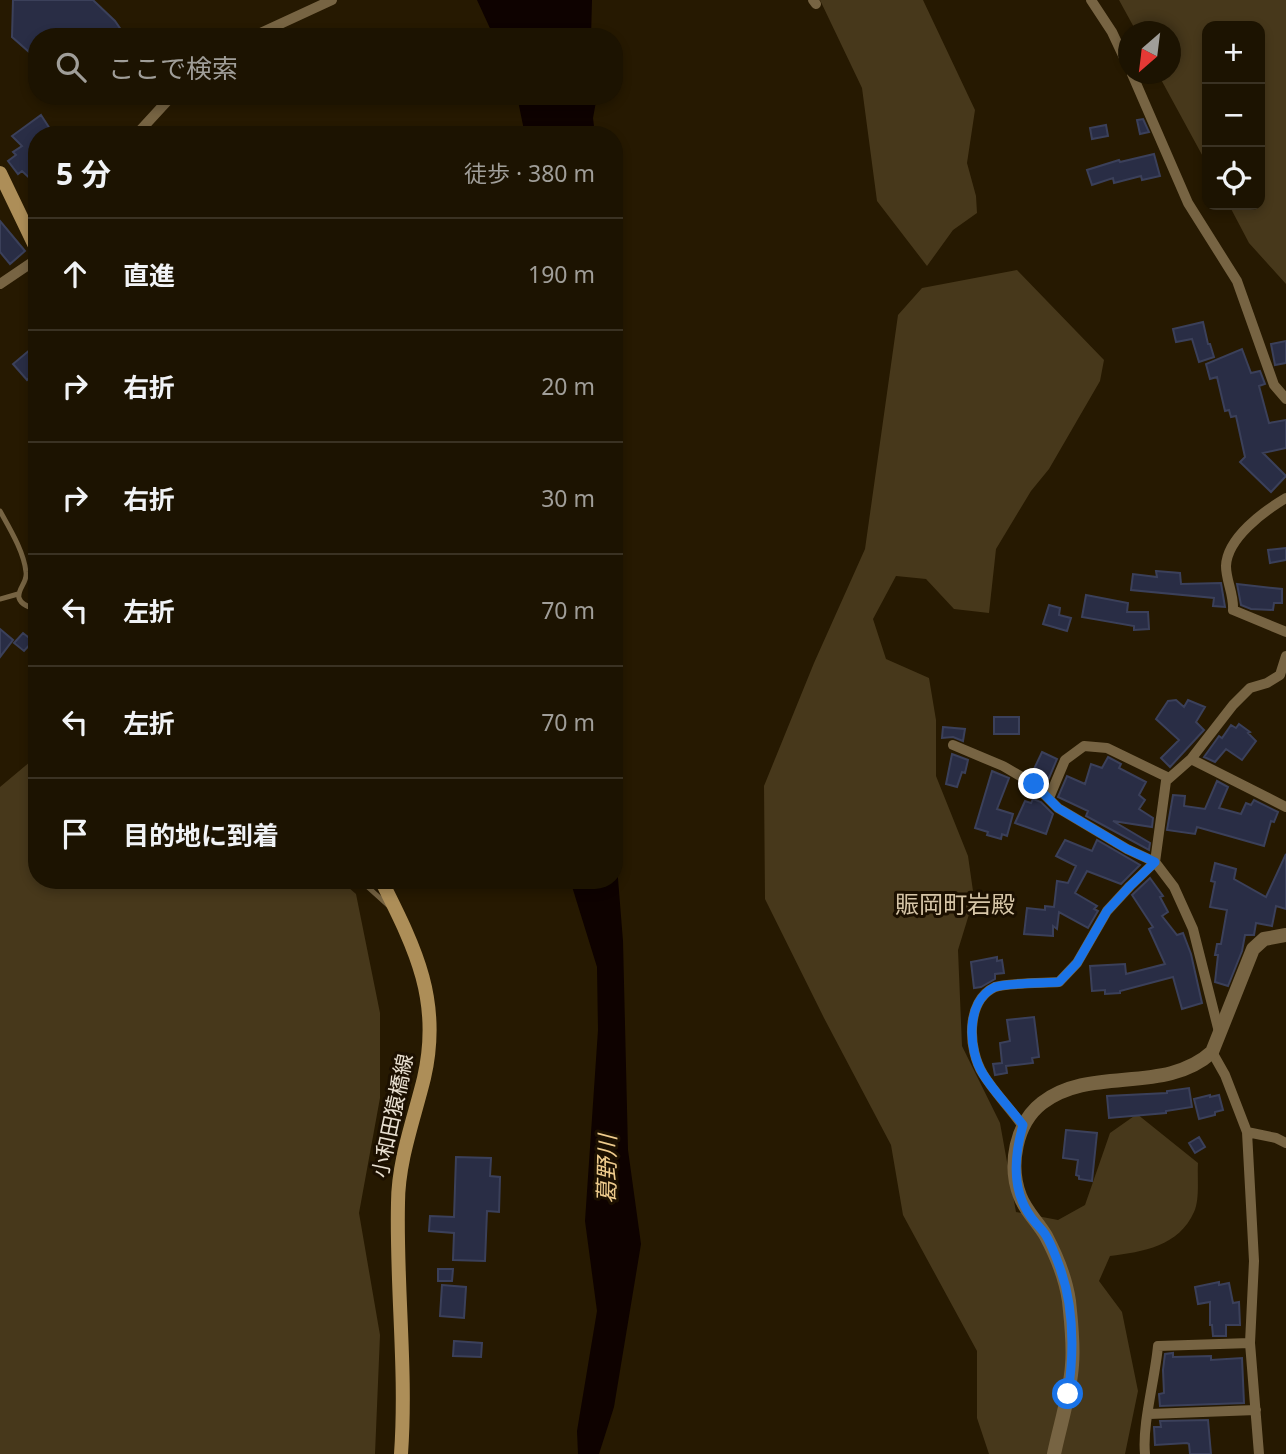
<!DOCTYPE html>
<html lang="ja">
<meta charset="utf-8">
<style>
:root{--surface:#1c1301;--page:#251c0b;--text:#f1f3f6;--muted:#a09e99;--line:#3a3223}
body{margin:0;font-family:"Noto Sans","Noto Sans JP",sans-serif;background:var(--page);color:var(--text)}
.controls{position:absolute;right:21px;top:21px;display:grid;overflow:hidden;border-radius:14px;box-shadow:0 4px 10px #0003}
.controls button{width:63px;height:63px;display:grid;place-items:center;padding:0;border:0;border-bottom:2px solid var(--line);background:var(--surface);color:var(--text);font:35px sans-serif}
.compass{position:absolute;left:1118px;top:21px;width:63px;height:63px;border-radius:50%;background:var(--surface);box-shadow:0 4px 10px #0003;rotate:208deg}
.stop{position:absolute;width:21px;height:21px;margin:-16px;border:5px solid #1a73e8;border-radius:50%;background:#fff}
.stop.end{background:#1a73e8;border-color:#fff;box-shadow:0 2px 7px #0008}
.list{margin:0;padding:0;list-style:none}
h2{display:flex;justify-content:space-between;align-items:center;height:91px;margin:0;padding:0 28px;font-size:30px}
h2 small{font-size:23px;font-weight:400;color:var(--muted)}
.list li{display:grid;grid-template-columns:46px 1fr auto;gap:21px;align-items:center;box-sizing:border-box;height:112px;padding:0 28px;border-top:2px solid var(--line)}
.list b{display:block;font-size:26px;white-space:nowrap}
.list em{font-size:23px;font-style:normal;color:var(--muted)}
.icon{flex:none;width:38px;height:38px;fill:none;stroke:currentColor;stroke-width:2;stroke-linecap:round;stroke-linejoin:round}
.map{position:relative;flex:none;width:1286px;height:1454px;overflow:hidden}
.search{position:absolute;background:var(--surface);box-shadow:0 4px 10px #0003;left:28px;top:28px;width:595px;height:77px;display:flex;align-items:center;gap:18px;box-sizing:border-box;padding:0 24px;border-radius:28px;color:var(--muted);font-size:26px}
.panel{position:absolute;background:var(--surface);box-shadow:0 4px 10px #0003;left:28px;top:126px;width:595px;height:763px;border-radius:28px}
.map>svg:first-child{display:block}
.green{fill:#47381b}
.water{fill:#0e0200}
.building{fill:#292d45;stroke:#3b405a;stroke-width:2}
.lines{fill:none;stroke-linecap:round;stroke-linejoin:round}
.service{stroke:#776443;stroke-width:5}
.minor{stroke:#776443;stroke-width:10}
.tertiary{stroke:#776443;stroke-width:14}
.secondary{stroke:#ad8e58;stroke-width:14}
.route{stroke:#1a73e8;stroke-width:9}
.labels{text-anchor:middle;stroke-width:6;stroke-linejoin:round;paint-order:stroke}
.street-label{font-size:21px;fill:#e9e0d1;stroke:#1c1000}
.water-label{font-size:23px;font-style:italic;fill:#efcc8d;stroke:#1c1000}
.quarter-label{font-size:24px;fill:#d7c6a8;stroke:#1c1000}
</style>
<div class="map">
<svg width="1286" height="1454" viewBox="0 0 1286 1454">
<rect width="100%" height="100%" fill="#261901"/>
<!-- green -->
<path class="green" d="M820,0H923L975,110L967,163L976,196L977,213L953,230L927,266L877,201L862,88Z
M1119,0H1286V284L1249,243L1229,205H1260V26H1207V164L1158,74H1170V32L1136,31Z
M1017,270L1104,360L1100,381L1049,469L1031,491L996,549L989,613L954,609L926,579L896,576L873,619L886,659L929,678L936,720V776L968,856L974,898L958,950L962,1046L1000,1123L1016,1212L1058,1220L1085,1205L1110,1133L1137,1114L1198,1163C1197,1177 1200,1199 1194,1212C1179,1246 1143,1252 1110,1256L1099,1281L1122,1312L1138,1391L1125,1454H989L977,1418V1351L903,1215L891,1145L824,1018L765,899L764,786L814,663L865,549L898,315L922,288Z
M37,756V880H340L356,894L380,1013V1098L359,1213L380,1335L375,1454H0V787Z"/>
<!-- water -->
<path class="water" d="M477,0H592L591,37H494Z
M517,96H597L593,118L595,135H525Z
M614,829L623,941L628,1150L641,1244L614,1407L599,1454H578L577,1431L597,1311L585,1221L598,1030L597,967L570,880H614Z"/>
<!-- building -->
<path class="building" d="M13,0H93L115,21L126,37H37V59L12,37Z
M41,115L54,135H37V185L22,171L18,174L8,161L16,155L13,152L22,146L12,136Z
M1143,119L1149,132L1140,134L1137,120Z
M1106,125L1108,136L1092,139L1090,128Z
M1154,154L1160,176L1142,180L1141,176L1114,183L1113,178L1092,185L1087,170L1119,160L1120,162Z
M0,221L25,251L10,264L0,252Z
M1203,322L1208,344H1210L1214,357L1199,362L1192,339L1176,342L1173,329Z
M1286,341V363L1275,365L1271,344Z
M37,344V387L29,378L27,380L13,364Z
M1242,349L1251,373L1260,371L1265,384L1259,386L1269,423L1286,420V448L1263,453L1286,476L1271,492L1240,462L1245,457L1236,416L1231,417L1229,410L1225,411L1217,377L1210,379L1206,364Z
M1286,548V560L1270,563L1268,550Z
M1156,571L1180,573L1181,584L1221,583L1225,607L1213,606L1214,598L1131,590L1133,574L1157,577Z
M1237,584L1282,589V603H1274L1273,610L1251,609L1241,605Z
M1086,595L1128,603L1127,612H1148L1149,629L1134,630V626L1082,617Z
M1049,605L1060,608L1059,615L1071,618L1067,631L1043,624Z
M0,629L13,640L0,657Z
M23,633L33,641L24,651L14,643Z
M1176,700L1184,707L1188,700L1205,707L1196,722L1204,730L1170,767L1161,758L1179,740L1156,719L1168,701Z
M994,717H1019V734H994Z
M1239,724L1250,732L1248,733L1256,741L1242,760L1226,749L1215,762L1204,757L1219,736L1222,738L1231,725L1236,728Z
M943,727L965,729L963,741L953,737L942,738Z
M1042,752L1057,759L1049,778L1034,769Z
M952,754L968,760L965,773L962,772L957,787L946,784Z
M1108,757L1121,764L1119,768L1146,782L1139,795L1145,800L1139,809L1153,818L1152,827L1113,821L1150,843L1149,850L1086,816L1088,811L1058,797L1067,776L1085,784L1091,764L1102,768Z
M992,771L1009,778L997,809L1013,814L1007,836L1002,834L1001,839L987,835L988,832L975,828Z
M1217,781L1228,787L1219,808L1241,814L1246,803L1251,805L1254,800L1278,812L1274,822L1271,821L1264,846L1197,827L1195,834L1167,830L1173,795L1185,796L1184,806L1205,809Z
M1033,799L1041,802L1053,814L1046,834L1015,823L1025,801L1031,803Z
M1065,840L1092,851L1097,840L1140,865L1121,884L1087,871L1075,893L1097,906L1094,909L1098,911L1088,928L1059,912L1057,929L1053,926V936L1024,934L1027,908L1045,910V906L1054,907L1057,881L1068,883L1076,866L1056,856Z
M1286,854V909L1276,906L1272,926L1256,923L1254,935H1245L1242,951L1228,986L1215,982L1218,955H1215L1217,944H1221L1227,910L1210,907L1215,882L1211,881L1215,863L1236,869L1234,879L1266,897Z
M1150,878L1163,896L1160,897L1168,912L1162,916L1177,935L1183,933L1191,954L1202,1003L1182,1009L1173,977L1120,991V993L1105,994V990L1092,991L1090,966L1125,964L1126,974L1165,964L1149,929L1153,927L1132,895Z
M997,957V961L1002,960L1004,973L995,974V979L981,987L974,988L971,962Z
M1034,1017L1039,1057L1032,1058L1033,1063L1006,1066L1007,1073L995,1075L993,1064L1002,1063L1000,1043L1010,1041L1007,1020Z
M1189,1088L1192,1107L1166,1111V1113L1109,1118L1107,1096L1167,1093V1091Z
M1210,1095V1097L1219,1095L1223,1110L1215,1112V1115L1199,1119L1194,1099Z
M1066,1130L1097,1133L1092,1181L1079,1179V1176L1076,1175L1078,1160L1063,1158Z
M1199,1137L1205,1147L1195,1153L1189,1143Z
M456,1157L491,1158L490,1176L500,1177L499,1212L487,1211L485,1261L453,1260L454,1233L429,1231L430,1216L454,1217Z
M438,1269H453L452,1281H438Z
M1219,1282V1285L1229,1283L1233,1303L1239,1302L1240,1325H1226V1336H1213L1212,1325H1210V1302L1198,1304L1195,1287Z
M442,1285L466,1287L464,1318L440,1316Z
M454,1341L482,1343L481,1357L453,1356Z
M1173,1353V1357L1211,1356V1360L1242,1358L1244,1403L1160,1406L1159,1394L1164,1393L1163,1370L1165,1354Z
M1208,1420L1211,1454H1190L1189,1444L1187,1443L1155,1445L1154,1427H1161L1160,1421Z"/>
<g class="lines">
<!-- service -->
<path class="service" d="M0,511C10,529 24,552 26,572C28,582 17,589 19,598C21,605 31,608 37,610
M0,599L18,594
M360,880L391,908"/>
<!-- minor -->
<path class="minor" d="M813,0L816,4
M1091,0L1112,32L1128,66
M252,37L332,0
M1132,74L1188,203L1237,281L1274,385L1286,399
M136,135L170,98L186,96
M0,284L37,259
M1286,498C1264,511 1227,538 1226,566C1226,581 1234,594 1233,610L1286,632
M953,745L1003,766L1034,784L1058,808L1127,849L1155,862L1174,887L1193,929L1219,1032
M1191,759L1286,807
M1049,798L1065,760L1084,746L1107,748L1169,778
M1212,1052L1225,1075L1247,1132L1254,1261L1250,1343L1259,1454
M1022,1125C1010,1108 994,1092 983,1074C968,1050 965,1001 995,987C1005,983 1046,983 1059,982L1077,963L1107,911L1130,886L1155,862L1166,781L1191,759L1233,705L1250,688L1267,683L1280,675L1286,656
M1247,1132L1276,1138L1286,1143
M1149,1414L1256,1410
M1145,1454C1142,1424 1155,1379 1158,1346L1250,1343"/>
<!-- tertiary -->
<path class="tertiary" d="M1054,1454C1060,1425 1070,1395 1072,1365C1074,1345 1071,1321 1069,1301C1066,1280 1056,1255 1046,1236C1038,1222 1026,1212 1020,1196C1008,1165 1016,1123 1042,1103C1091,1065 1165,1095 1212,1052L1253,949L1264,939L1286,935"/>
<!-- secondary -->
<path class="secondary" d="M0,173L37,250
M381,880C415,948 442,1000 424,1078C414,1119 398,1161 398,1203C396,1287 407,1370 401,1454"/>
</g>
<g class="lines">
<!-- route -->
<path class="route" d="M1034,784L1058,808L1127,849L1155,862L1130,886L1107,911L1077,963L1059,982C1045,983 1005,983 995,987C965,1001 968,1050 983,1074C994,1092 1010,1108 1023,1125C1014,1156 1011,1190 1031,1217C1035,1223 1041,1228 1045,1234C1051,1243 1056,1257 1060,1268C1074,1307 1074,1353 1068,1394"/>
</g>
<g class="labels">
<!-- street labels -->
<g class="street-label">
<text transform="translate(393 1116) rotate(-78)" y="7">小和田猿橋線</text>
</g>
<!-- water labels -->
<g class="water-label">
<text transform="translate(607 1169) rotate(-89)" y="8">葛野川</text>
</g>
<!-- quarter labels -->
<g class="quarter-label">
<text x="955" y="913">賑岡町岩殿</text>
</g>
</g>
</svg>
<div class="controls">
<button>+</button>
<button>−</button>
<button><svg class="icon" aria-label="locate" viewBox="0 0 24 24"><circle cx="12" cy="12" r="6"/><path d="M12 2v4M12 18v4M2 12h4M18 12h4"/></svg></button>
</div>
<svg class="compass" viewBox="-18 -18 36 36"><path d="M0-13l5 13h-10z" fill="#e53935"/><path d="M0 13l5-13h-10z" fill="#a09e99"/></svg>
<div class="stop" style="left:1068px;top:1394px"></div>
<div class="stop end" style="left:1034px;top:784px"></div>
<div class="search"><svg class="icon" aria-label="search" viewBox="0 0 24 24"><circle cx="10" cy="10" r="6"/><path d="M15 15l6 6"/></svg>ここで検索</div>
<section class="panel">
<h2>5 分<small>徒歩 · 380 m</small></h2>
<ul class="list">
<li><svg class="icon" aria-label="ahead" viewBox="0 0 24 24"><path d="M12 20V5M6 11l6-6 6 6"/></svg><div><b>直進</b></div><em>190 m</em></li>
<li><svg class="icon" aria-label="right" viewBox="0 0 24 24"><path d="M7 20v-9h11M14 6l5 5-5 5"/></svg><div><b>右折</b></div><em>20 m</em></li>
<li><svg class="icon" aria-label="right" viewBox="0 0 24 24"><path d="M7 20v-9h11M14 6l5 5-5 5"/></svg><div><b>右折</b></div><em>30 m</em></li>
<li><svg class="icon" aria-label="left" viewBox="0 0 24 24"><path d="M17 20v-9H6M10 6l-5 5 5 5"/></svg><div><b>左折</b></div><em>70 m</em></li>
<li><svg class="icon" aria-label="left" viewBox="0 0 24 24"><path d="M17 20v-9H6M10 6l-5 5 5 5"/></svg><div><b>左折</b></div><em>70 m</em></li>
<li><svg class="icon" aria-label="arrive" viewBox="0 0 24 24"><path d="M6 21V4h12l-3 4 3 4H6"/></svg><div><b>目的地に到着</b></div></li>
</ul>
</section>
</div>
